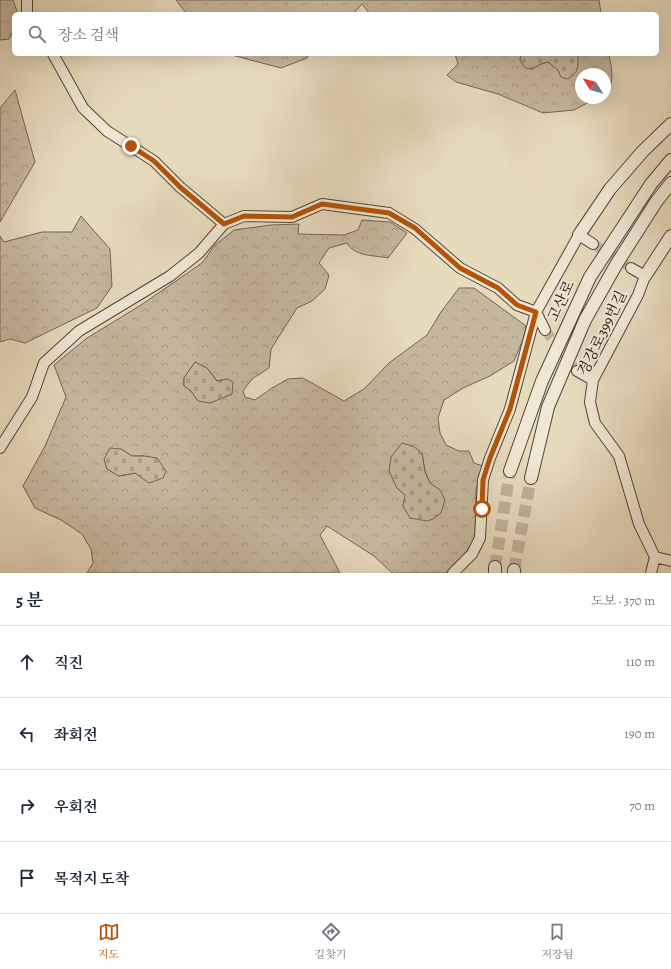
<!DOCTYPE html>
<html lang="ko">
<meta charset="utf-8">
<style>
:root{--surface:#fff;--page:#f2f2f3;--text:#1f2937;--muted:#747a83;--line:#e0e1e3;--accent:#b45309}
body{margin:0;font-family:Alegreya,"Noto Serif KR",serif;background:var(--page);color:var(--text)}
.compass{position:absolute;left:575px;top:68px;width:36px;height:36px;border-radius:50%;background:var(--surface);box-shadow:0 4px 16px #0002;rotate:307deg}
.stop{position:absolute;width:12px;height:12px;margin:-9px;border:3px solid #b45309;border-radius:50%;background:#fff}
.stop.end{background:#b45309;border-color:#fff;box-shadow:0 1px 4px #0008}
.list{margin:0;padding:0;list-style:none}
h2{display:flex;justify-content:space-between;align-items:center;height:52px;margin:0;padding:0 16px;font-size:17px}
h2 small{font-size:13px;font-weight:400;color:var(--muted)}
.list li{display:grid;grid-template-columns:26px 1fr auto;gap:12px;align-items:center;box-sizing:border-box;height:72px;padding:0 16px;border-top:1px solid var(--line)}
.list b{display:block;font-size:15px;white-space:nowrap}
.list em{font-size:13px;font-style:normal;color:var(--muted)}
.icon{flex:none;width:22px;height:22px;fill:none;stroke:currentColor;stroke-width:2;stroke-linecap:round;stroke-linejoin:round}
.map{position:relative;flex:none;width:671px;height:573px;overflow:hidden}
.search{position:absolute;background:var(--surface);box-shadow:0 4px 16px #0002;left:12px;right:12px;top:12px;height:44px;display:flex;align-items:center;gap:10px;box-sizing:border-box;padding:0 14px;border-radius:6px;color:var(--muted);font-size:15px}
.sheet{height:340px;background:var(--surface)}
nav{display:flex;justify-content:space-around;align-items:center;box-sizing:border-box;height:56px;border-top:1px solid var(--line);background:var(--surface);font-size:11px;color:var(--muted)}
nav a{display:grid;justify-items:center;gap:2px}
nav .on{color:var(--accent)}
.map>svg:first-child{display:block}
.forest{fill:url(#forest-crowns);stroke:#756454;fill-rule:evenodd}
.cemetery{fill:url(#cemetery-stones);stroke:#756454}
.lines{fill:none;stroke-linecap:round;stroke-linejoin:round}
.minor-tunnel{stroke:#c0b29a;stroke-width:10;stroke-dasharray:10 5;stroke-linecap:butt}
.tertiary-tunnel{stroke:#c0b29a;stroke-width:12;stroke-dasharray:12 6;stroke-linecap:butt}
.minor-casing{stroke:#554336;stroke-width:12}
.tertiary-casing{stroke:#554336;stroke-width:14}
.minor{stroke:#efe8d5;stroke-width:10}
.tertiary{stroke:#efe8d5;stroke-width:12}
.route{stroke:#b45309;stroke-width:5}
.labels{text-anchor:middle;stroke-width:4;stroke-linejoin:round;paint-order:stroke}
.street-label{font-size:15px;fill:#241008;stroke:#efe8d5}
</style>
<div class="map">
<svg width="671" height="573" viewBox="0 0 671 573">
<defs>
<pattern id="forest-crowns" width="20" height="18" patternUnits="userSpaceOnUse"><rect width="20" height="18" fill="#c6b89f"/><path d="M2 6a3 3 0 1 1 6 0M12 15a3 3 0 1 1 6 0" fill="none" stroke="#aa9d87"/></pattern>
<pattern id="cemetery-stones" width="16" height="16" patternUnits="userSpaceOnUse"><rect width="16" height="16" fill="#c6b89f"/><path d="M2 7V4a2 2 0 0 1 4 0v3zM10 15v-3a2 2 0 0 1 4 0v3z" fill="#aa9d87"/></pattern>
</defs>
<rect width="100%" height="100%" fill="#e7dbbe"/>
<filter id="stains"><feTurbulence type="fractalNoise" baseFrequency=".005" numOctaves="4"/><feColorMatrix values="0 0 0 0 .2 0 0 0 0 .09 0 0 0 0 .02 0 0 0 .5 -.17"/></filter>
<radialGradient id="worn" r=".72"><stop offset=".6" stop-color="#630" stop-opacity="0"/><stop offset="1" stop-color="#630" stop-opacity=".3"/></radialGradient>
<!-- forest -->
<path class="forest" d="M0,0H13L18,14H14V29L9,39L0,40Z
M176,0H599L601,14H370L362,4L353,14H187Z
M228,54H309L307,58L281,68Z
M455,54H521L520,60L532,69L541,64L548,62L558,70L561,77L578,55L576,54H609C611,66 616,84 605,93V74H581V98H597L574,110L543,113L498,94L456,82L447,75L458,64Z
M15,90L35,162L0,222V108Z
M81,216L110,249L112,286L97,308L25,343L10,339L0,342V236L4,242L42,232H72Z
M362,220L390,222L407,233L388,258C374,255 355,257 347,243L329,248L319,263L329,275L325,289L312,301L297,308L271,349L269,368L252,379L243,391L245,397L255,400L272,388L288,379L303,378L344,401L364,389L389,363L427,335L441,312L459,288H474L526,326L524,337L514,361L490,376L463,388L444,400L438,418L440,433L446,445L459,451H469L474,463L483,466L476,490L475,539L459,562L445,573H392L374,556L327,526L320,535L340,573H87L93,563L91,549L82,534L61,520L35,508L23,486L45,446L66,397L54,365L87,338L141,305L202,263L214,246L234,230L271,225L299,224L298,234L344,235L358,230ZM195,362L207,368L217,381L227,379L232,394L221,398L198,401L191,391L184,386V378ZM121,449L132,456H145L140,476L135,473L119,476L107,469L104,459ZM422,453L425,472L430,483L440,490L405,495L397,488Z"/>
<!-- cemetery -->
<path class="cemetery" d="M521,54H547L548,55L550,54H576L578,55C578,69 579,71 568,79L561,77L558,70L548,62L541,64L532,69L525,68L520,60Z
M195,362L207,368L217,381L227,379L233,382L232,394L210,403L198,401L191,391L184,386V378Z
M402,443L413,446L422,453L425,472L430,483L440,490L445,500L441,513L433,519L427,521L410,518L403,506L405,495L397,488L389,471L391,457Z
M110,448L121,449L132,456H145L157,458L166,471L163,478L149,483L135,473L119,476L107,469L104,459Z"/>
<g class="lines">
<!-- minor-tunnel -->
<path class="minor-tunnel" d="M593,244L631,268
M545,330L577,371"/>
<!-- tertiary-tunnel -->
<path class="tertiary-tunnel" d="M495,567L510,471
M514,570L531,478"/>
<defs>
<path id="minor" d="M27,0V14
M53,54L83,108L107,131L154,161L180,187L224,224
M631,268L645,276L638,295L593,380L590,402L595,423L619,456L639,524L655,557L671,561
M577,371L593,380
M0,448L32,397L44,363L79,331L170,276L199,253L224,224L244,216L292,217L322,204L389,213L415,229L460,268L498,288L517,305L536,312L545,330
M453,573L472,554L480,538L483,480L490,458L510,409L536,312L579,235L593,244
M651,573L655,557"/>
<path id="tertiary" d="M579,235L610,189L643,151L671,124
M645,276L671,236
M510,471L542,381L590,277L651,184L671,160
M531,478L548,407L585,320L616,265L656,202L671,183
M495,573V567
M514,573V570"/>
</defs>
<!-- minor casing -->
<use href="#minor" class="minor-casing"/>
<!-- tertiary casing -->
<use href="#tertiary" class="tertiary-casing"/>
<!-- minor -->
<use href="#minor" class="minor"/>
<!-- tertiary -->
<use href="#tertiary" class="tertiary"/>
</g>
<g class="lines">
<!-- route -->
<path class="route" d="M131,146L154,161L180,187L224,224L244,216L292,217L322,204L389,213L415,228L460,268L498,288L517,305L536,312L510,409L490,458L483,480L482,509"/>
</g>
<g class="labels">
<!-- street labels -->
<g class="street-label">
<text transform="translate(561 301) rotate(-65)" y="5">고산로</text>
<text transform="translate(602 333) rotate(-64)" y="5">경강로399번길</text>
</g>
</g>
<rect width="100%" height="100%" filter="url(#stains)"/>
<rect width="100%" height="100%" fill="url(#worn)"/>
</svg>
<svg class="compass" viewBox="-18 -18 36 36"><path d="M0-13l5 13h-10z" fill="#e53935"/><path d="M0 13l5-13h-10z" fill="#747a83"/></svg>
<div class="stop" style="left:482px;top:509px"></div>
<div class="stop end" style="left:131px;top:146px"></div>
<div class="search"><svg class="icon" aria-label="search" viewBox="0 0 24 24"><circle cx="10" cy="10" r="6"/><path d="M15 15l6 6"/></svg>장소 검색</div>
</div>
<section class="sheet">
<h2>5 분<small>도보 · 370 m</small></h2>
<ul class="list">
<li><svg class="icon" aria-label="ahead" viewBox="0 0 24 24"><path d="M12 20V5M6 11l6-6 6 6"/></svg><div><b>직진</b></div><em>110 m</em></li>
<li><svg class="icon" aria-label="left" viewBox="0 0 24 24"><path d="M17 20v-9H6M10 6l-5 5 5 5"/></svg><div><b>좌회전</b></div><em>190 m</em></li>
<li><svg class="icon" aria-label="right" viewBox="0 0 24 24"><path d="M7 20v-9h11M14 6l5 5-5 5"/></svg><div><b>우회전</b></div><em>70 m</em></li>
<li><svg class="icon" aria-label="arrive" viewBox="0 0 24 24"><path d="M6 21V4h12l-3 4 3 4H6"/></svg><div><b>목적지 도착</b></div></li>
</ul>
</section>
<nav>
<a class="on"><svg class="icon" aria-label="map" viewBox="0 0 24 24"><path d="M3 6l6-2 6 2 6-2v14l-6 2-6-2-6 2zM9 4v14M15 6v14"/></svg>지도</a>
<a><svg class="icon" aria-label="directions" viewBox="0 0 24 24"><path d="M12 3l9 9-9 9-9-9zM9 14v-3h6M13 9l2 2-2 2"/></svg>길찾기</a>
<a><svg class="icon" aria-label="saved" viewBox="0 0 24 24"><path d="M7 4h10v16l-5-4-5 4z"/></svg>저장됨</a>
</nav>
